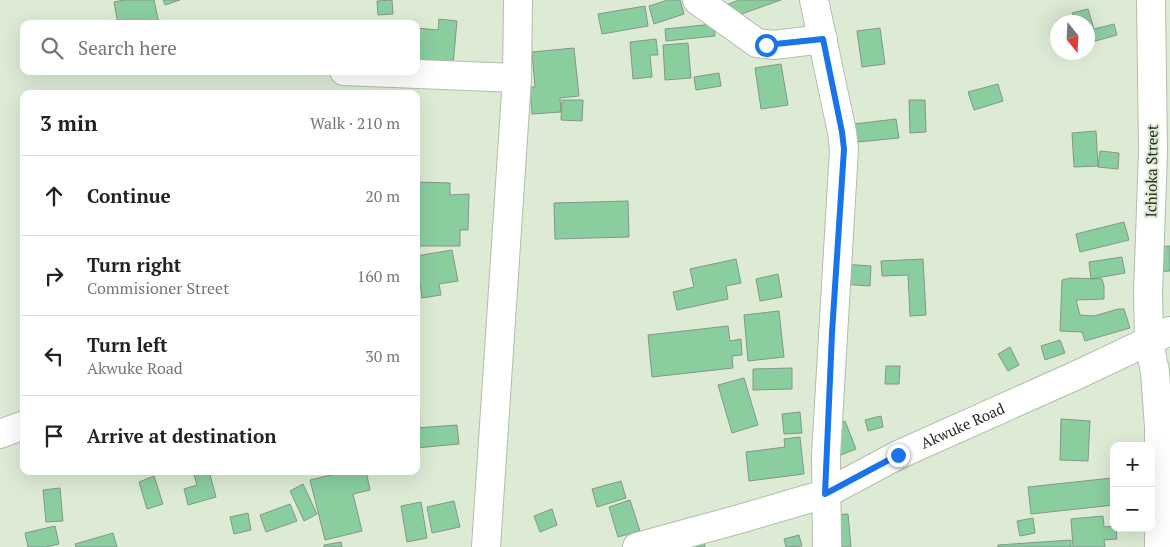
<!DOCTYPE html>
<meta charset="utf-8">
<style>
:root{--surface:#fff;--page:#f6f6f6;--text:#222;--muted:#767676;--line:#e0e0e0}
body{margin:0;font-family:"PT Serif",serif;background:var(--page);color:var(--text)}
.controls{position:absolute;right:15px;bottom:15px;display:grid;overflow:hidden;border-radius:10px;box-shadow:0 5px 20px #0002}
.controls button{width:45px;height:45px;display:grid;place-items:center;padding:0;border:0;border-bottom:1px solid var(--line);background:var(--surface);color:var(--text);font:25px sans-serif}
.compass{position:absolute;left:1050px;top:15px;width:45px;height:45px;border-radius:50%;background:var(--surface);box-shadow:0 5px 20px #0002;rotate:162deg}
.stop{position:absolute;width:15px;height:15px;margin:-11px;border:4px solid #1a73e8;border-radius:50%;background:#fff}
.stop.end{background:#1a73e8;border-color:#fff;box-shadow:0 1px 5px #0008}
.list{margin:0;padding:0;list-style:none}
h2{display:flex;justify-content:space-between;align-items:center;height:65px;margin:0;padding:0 20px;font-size:21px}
h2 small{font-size:16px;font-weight:400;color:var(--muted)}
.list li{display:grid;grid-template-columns:32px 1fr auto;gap:15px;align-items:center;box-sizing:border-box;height:80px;padding:0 20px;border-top:1px solid var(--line)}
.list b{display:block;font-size:19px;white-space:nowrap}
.list p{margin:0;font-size:16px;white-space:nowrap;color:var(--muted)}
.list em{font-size:16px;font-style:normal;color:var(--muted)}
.icon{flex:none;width:28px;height:28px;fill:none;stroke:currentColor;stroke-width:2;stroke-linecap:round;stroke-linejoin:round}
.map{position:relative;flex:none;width:1170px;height:547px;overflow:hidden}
.search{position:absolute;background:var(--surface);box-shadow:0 5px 20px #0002;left:20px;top:20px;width:400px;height:55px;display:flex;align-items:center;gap:12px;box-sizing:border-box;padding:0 18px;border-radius:10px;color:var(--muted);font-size:19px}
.panel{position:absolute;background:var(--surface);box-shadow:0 5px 20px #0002;left:20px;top:90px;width:400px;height:385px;border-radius:10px}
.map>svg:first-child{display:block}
.building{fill:#8acea0;stroke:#829788}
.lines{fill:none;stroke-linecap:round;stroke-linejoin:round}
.minor-casing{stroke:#b1bea9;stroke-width:30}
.major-casing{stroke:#b1bea9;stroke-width:30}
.minor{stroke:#fff;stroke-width:28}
.major{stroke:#fff;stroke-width:28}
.route{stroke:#1a73e8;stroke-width:6}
.labels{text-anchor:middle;stroke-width:4;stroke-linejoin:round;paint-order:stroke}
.street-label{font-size:15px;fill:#272b23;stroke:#ddebd5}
</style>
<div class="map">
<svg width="1170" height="547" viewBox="0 0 1170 547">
<rect width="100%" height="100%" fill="#ddebd5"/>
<!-- building -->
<path class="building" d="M124,0H154L159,24H139V22L118,24L114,2Z
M163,0H180L165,5Z
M392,0L393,14L378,15L377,1Z
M668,0H680L684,14L654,24L649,6Z
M739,0H781L730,18L726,5Z
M645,6L648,26L602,34L598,14Z
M1088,9L1094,29L1114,24L1117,35L1088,43V22H1075L1072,13Z
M439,19L457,21L453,65L416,62V28L438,30Z
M714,24L715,36L666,41L665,29Z
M880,28L885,64L862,67L857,31Z
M656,39L658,55H650L652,77L633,79L630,42Z
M688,43L691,78L665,80L663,45Z
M574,48L579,96L560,98L561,112L532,114L530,87H535L532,52Z
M781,64L788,105L761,109L755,68Z
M719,73L721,86L696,90L694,77Z
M998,84L1003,101L974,110L968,92Z
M562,100H583L582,121L561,120Z
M909,100H925L926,132L910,133Z
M896,119L899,138L847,143L845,125Z
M1096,131L1098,166L1074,167L1072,133Z
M1100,151L1119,153L1118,169L1098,167Z
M416,182L450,183V195L469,194L468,230H460V246H416Z
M628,201L629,237L555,239L554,203Z
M1124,222L1129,240L1080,252L1076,234Z
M1170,246V271L1153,272L1151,247Z
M452,250L458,281L439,284L441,295L422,298L420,283H416V256Z
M1122,257L1125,273L1091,279L1089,262Z
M736,259L741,283L726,286L728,299L677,310L673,292L694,287L690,269Z
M923,259L926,315L910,316L908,275L882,276L881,261Z
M842,264L871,266L870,286L841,284Z
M778,274L782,297L760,301L756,279Z
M1070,278L1102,279L1104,286V299L1076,300L1080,315L1094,316L1118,309H1124L1130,328L1085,341L1082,332L1060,331L1062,280Z
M779,311L784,357L748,361L744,315Z
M728,326L730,341L741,339L742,355L732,356L733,368L652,377L648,335Z
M1060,340L1065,353L1045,360L1041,346Z
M1010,347L1019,365L1008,371L998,354Z
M886,366H900L899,384H885Z
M792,368V389L753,390V369Z
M744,378L758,425L732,433L718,385Z
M416,403L420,417L416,418Z
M800,412L802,433L784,434L782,414Z
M881,416L883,427L868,431L865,420Z
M1061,419L1090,421L1088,461L1060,460Z
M845,421L856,449L836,457L825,428Z
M457,425L459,444L416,448V428Z
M800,437L804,474L749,481L746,452L785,447L784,439Z
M193,471H209L216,497L188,505L184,489L197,485Z
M348,471H366L370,490L353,494L362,531L325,540L310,480Z
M154,476L163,504L147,509L139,482Z
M1112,478L1114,505L1031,514L1028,487Z
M621,481L626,498L597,507L592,489Z
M303,484L317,514L304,521L290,491Z
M60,488L63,521L46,522L43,490Z
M630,500L640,531L618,537L609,507Z
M454,501L460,527L432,533L427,507Z
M421,502L427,538L407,542L401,506Z
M290,504L297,521L266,532L260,515Z
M552,509L557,525L540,532L534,516Z
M248,513L251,530L234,534L230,517Z
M848,514L851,547H832L830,515Z
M1103,516L1104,527L1114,526V528H1116L1117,539L1104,540L1105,547H1073L1071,519Z
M1033,518L1035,533L1020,536L1017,521Z
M55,526L59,544L46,547H28L25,533Z
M113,533L117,547H76L75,544Z
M799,535L802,546L786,547L784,539Z
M704,540L705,547H671Z
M1071,540V547H998V545Z
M341,542L342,547H324V545Z"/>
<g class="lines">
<defs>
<path id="minor" d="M697,0L757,43L774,45L823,39
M814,0L842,132L844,149L826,455L827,547
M1151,0L1153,152L1148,293L1149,341L1155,372L1159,427V547
M344,71L517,78
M0,434L24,425
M486,547L517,78L518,0"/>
<g id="major">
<path id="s1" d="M637,547L736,520L825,494L898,455L1077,375L1170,331"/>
</g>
</defs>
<!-- minor casing -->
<use href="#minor" class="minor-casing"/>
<!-- major casing -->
<use href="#major" class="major-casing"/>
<!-- minor -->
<use href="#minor" class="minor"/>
<!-- major -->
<use href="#major" class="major"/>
</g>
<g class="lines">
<!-- route -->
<path class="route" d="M766,45L823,39L842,132L844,149L832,333L825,494L898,455"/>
</g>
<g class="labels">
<!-- street labels -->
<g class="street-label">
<text transform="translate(1152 171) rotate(-89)" y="5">Ichioka Street</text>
<text dy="5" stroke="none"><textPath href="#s1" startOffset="349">Akwuke Road</textPath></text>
</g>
</g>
</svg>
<div class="controls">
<button>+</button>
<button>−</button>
</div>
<svg class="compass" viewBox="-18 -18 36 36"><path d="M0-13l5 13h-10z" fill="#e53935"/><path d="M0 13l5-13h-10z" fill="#767676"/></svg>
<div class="stop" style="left:766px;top:45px"></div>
<div class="stop end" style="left:898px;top:455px"></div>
<div class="search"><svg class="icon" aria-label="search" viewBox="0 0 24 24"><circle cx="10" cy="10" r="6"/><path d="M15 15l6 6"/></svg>Search here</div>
<section class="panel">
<h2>3 min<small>Walk · 210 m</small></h2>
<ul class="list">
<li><svg class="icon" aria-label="ahead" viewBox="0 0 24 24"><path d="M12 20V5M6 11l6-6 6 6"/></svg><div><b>Continue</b></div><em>20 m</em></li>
<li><svg class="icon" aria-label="right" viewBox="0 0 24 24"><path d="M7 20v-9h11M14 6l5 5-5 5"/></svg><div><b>Turn right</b><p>Commisioner Street</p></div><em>160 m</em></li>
<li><svg class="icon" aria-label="left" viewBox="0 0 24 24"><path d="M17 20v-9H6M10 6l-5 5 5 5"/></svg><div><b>Turn left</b><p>Akwuke Road</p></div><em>30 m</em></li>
<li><svg class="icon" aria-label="arrive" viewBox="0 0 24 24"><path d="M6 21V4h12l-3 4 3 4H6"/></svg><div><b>Arrive at destination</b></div></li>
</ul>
</section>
</div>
